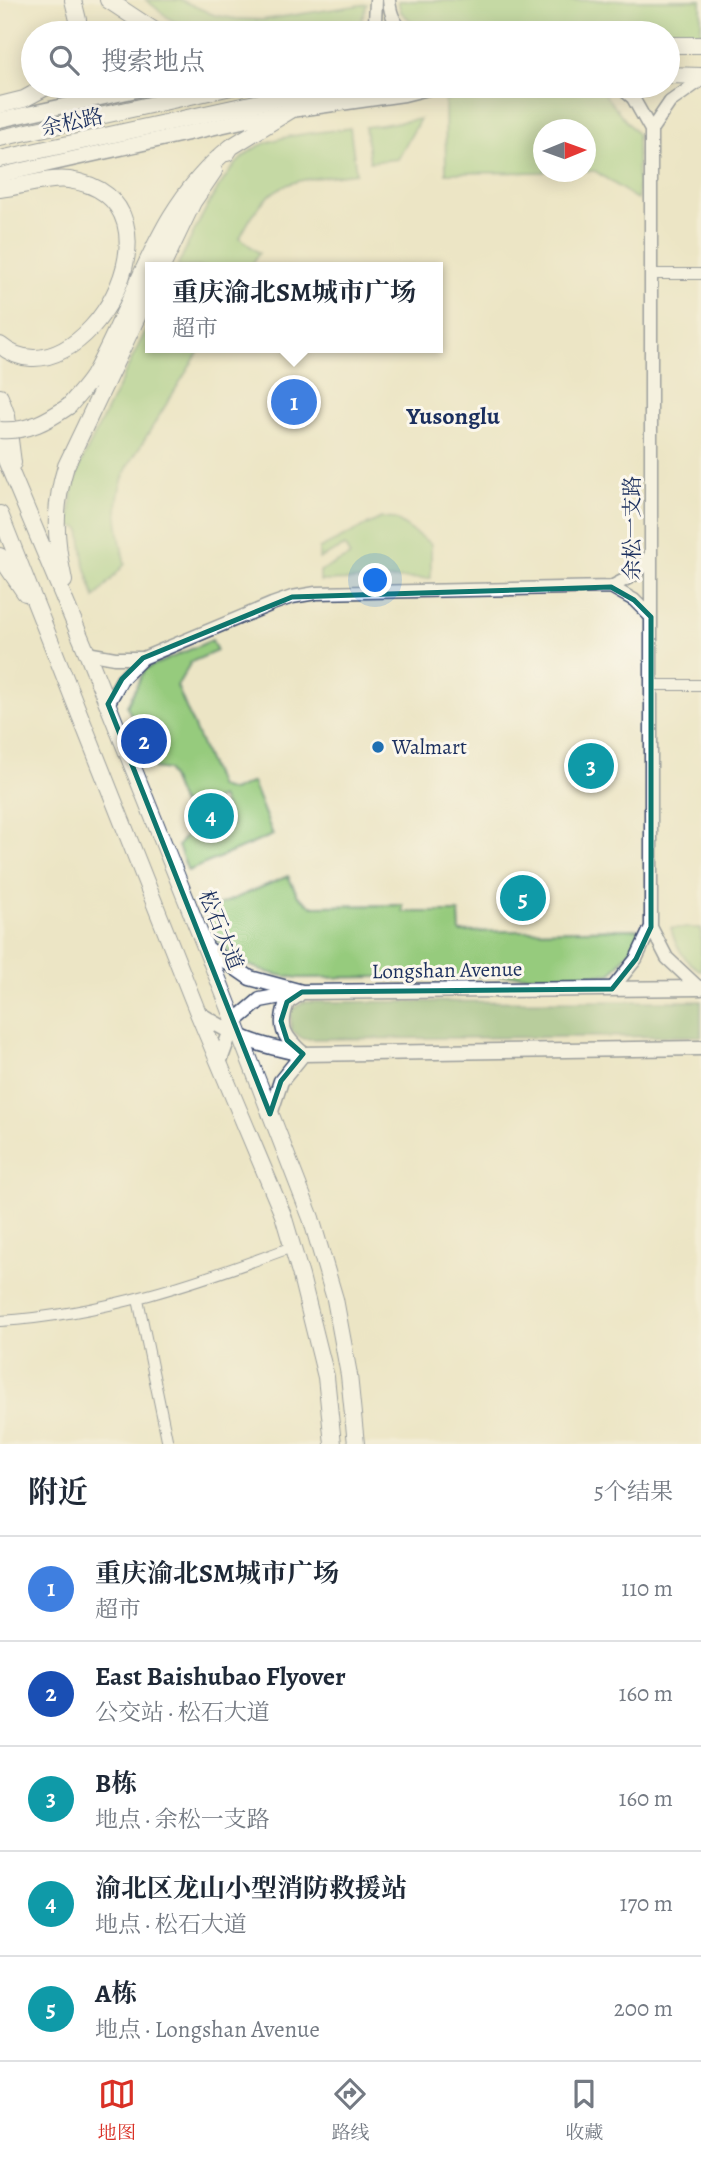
<!DOCTYPE html>
<html lang="zh">
<meta charset="utf-8">
<style>
:root{--surface:#fff;--page:#f6f6f7;--text:#1f2937;--muted:#747a83;--line:#e0e1e3;--accent:#d93025}
body{margin:0;font-family:Alegreya,"Noto Serif SC",serif;background:var(--page);color:var(--text)}
.compass{position:absolute;left:533px;top:119px;width:63px;height:63px;border-radius:50%;background:var(--surface);box-shadow:0 4px 18px #0003;rotate:89deg}
.you{position:absolute;left:376px;top:581px;width:24px;height:24px;margin:-18px;border:5px solid #fff;border-radius:50%;background:#1a73e8;box-shadow:0 0 0 10px #1a73e833}
.badge{display:grid;place-items:center;width:46px;height:46px;border-radius:50%;background:var(--accent);color:#fff;font-size:23px;font-weight:700}
.pin{position:absolute;translate:-50% -50%;border:4px solid #fff;box-shadow:0 2px 7px #0006}
.popup{position:absolute;left:145px;top:262px;width:298px;height:91px;box-sizing:border-box;display:grid;place-content:center;border-radius:0px;background:var(--surface);filter:drop-shadow(0 2px 5px #0005);font-size:23px;white-space:nowrap;color:var(--muted)}
.popup b{font-size:26px;color:var(--text)}
.popup::after{content:'';position:absolute;left:50%;top:100%;margin-left:-14px;border:14px solid transparent;border-top-color:var(--surface)}
.list{margin:0;padding:0;list-style:none}
h2{display:flex;justify-content:space-between;align-items:center;height:91px;margin:0;padding:0 28px;font-size:30px}
h2 small{font-size:23px;font-weight:400;color:var(--muted)}
.list li{display:grid;grid-template-columns:46px 1fr auto;gap:21px;align-items:center;box-sizing:border-box;height:105px;padding:0 28px;border-top:2px solid var(--line)}
.list b{display:block;font-size:26px;white-space:nowrap}
.list p{margin:0;font-size:23px;white-space:nowrap;color:var(--muted)}
.list em{font-size:23px;font-style:normal;color:var(--muted)}
.icon{flex:none;width:38px;height:38px;fill:none;stroke:currentColor;stroke-width:2;stroke-linecap:round;stroke-linejoin:round}
.map{position:relative;flex:none;width:701px;height:1444px;overflow:hidden}
.search{position:absolute;background:var(--surface);box-shadow:0 4px 18px #0003;left:21px;right:21px;top:21px;height:77px;display:flex;align-items:center;gap:18px;box-sizing:border-box;padding:0 24px;border-radius:38px;color:var(--muted);font-size:26px}
.sheet{height:616px;background:var(--surface)}
nav{display:flex;justify-content:space-around;align-items:center;box-sizing:border-box;height:98px;border-top:2px solid var(--line);background:var(--surface);font-size:19px;color:var(--muted)}
nav a{display:grid;justify-items:center;gap:4px}
nav .on{color:var(--accent)}
.map>svg:first-child{display:block}
.green{fill:#96cb7d;stroke:#587d6e;stroke-width:2}
.forest{fill:#78af6c;stroke:#4a6f65;stroke-width:2}
.lines{fill:none;stroke-linecap:round;stroke-linejoin:round}
.minor-casing{stroke:#3a4a6d;stroke-width:12}
.tertiary-casing{stroke:#3a4a6d;stroke-width:15}
.secondary-casing{stroke:#3a4a6d;stroke-width:17}
.trunk-casing{stroke:#3a4a6d;stroke-width:18}
.minor{stroke:#fff;stroke-width:10}
.tertiary{stroke:#fff;stroke-width:12}
.secondary{stroke:#fff;stroke-width:14}
.trunk{stroke:#fff;stroke-width:16}
.trunk-bridge-casing{stroke:#3a4a6d;stroke-width:18;stroke-linecap:butt}
.trunk-bridge{stroke:#fff;stroke-width:16}
.marked{fill:none;stroke:#0f766e;stroke-width:5;stroke-linejoin:round}
.poi-dot{fill:#1f6fb2;stroke:#fbf7ec;stroke-width:2.5}
.labels{text-anchor:middle;stroke-width:6;stroke-linejoin:round;paint-order:stroke}
.street-label{font-size:21px;fill:#1b2f5e;stroke:#fbf7ec}
.poi-label{font-size:21px;fill:#1b2f5e;stroke:#fbf7ec;text-anchor:start}
.quarter-label{font-size:24px;font-weight:bold;fill:#1b2f5e;stroke:#fbf7ec}
</style>
<div class="map">
<svg width="701" height="1444" viewBox="0 0 701 1444">
<rect width="100%" height="100%" fill="#fbf7ec"/>
<filter id="ink" filterUnits="userSpaceOnUse"><feTurbulence type="fractalNoise" baseFrequency=".0143" numOctaves="2"/><feDisplacementMap in="SourceGraphic" scale="14" xChannelSelector="R" yChannelSelector="G"/><feConvolveMatrix kernelMatrix="1 2 1 2 8 2 1 2 1" color-interpolation-filters="sRGB"/></filter>
<filter id="wash" filterUnits="userSpaceOnUse"><feTurbulence type="fractalNoise" baseFrequency=".00686" numOctaves="4" result="noise"/><feDisplacementMap in="SourceGraphic" scale="28" xChannelSelector="R" yChannelSelector="G"/><feGaussianBlur stdDeviation="1.57" result="paint"/><feColorMatrix in="noise" values="0 0 0 0 0 0 0 0 0 0 0 0 0 0 0 0 0 1.4 0 .05"/><feComposite in="paint" operator="in"/></filter>
<g filter="url(#wash)">
<rect width="100%" height="100%" fill="#ece5c5"/>
<!-- green -->
<path class="green" d="M146,0H181L214,15L236,19L262,20L367,4L361,22L355,26L304,33H197L171,20Z
M701,0V35H668V33H505L419,28L401,12L398,1Z
M600,89L637,134L638,200L595,171H586V130H544L545,172L446,173L445,100L477,95Z
M420,119L398,159L370,162L365,127Z
M350,128L356,173C295,181 269,176 240,238L259,253L250,267H177C194,233 223,163 259,146C286,133 320,133 350,128Z
M150,322V348H201L127,468C111,503 117,527 125,564L95,598L85,566L80,528L69,526L72,495L79,467Z
M381,518L395,519L431,544V578L320,581V571L350,556L345,546L319,559V549Z
M212,640L217,651L191,662L177,686L219,787L232,791L252,782L273,835L188,871L178,846L186,835L199,830L203,838L232,825L221,797L185,812L168,770L154,768L127,706L145,669Z
M288,876L298,896L311,906L403,905V912H459L460,932L641,929L633,947L611,974L300,978C263,975 234,963 211,933L215,932L205,911Z
M671,928H701V971C684,961 676,947 671,928Z"/>
<!-- forest -->
<path class="forest" d="M701,1001V1036L303,1039L291,1030V1011L303,1002Z"/>
</g>
<g filter="url(#ink)">
<g class="lines">
<defs>
<path id="minor" d="M651,274H701
M651,685H701
M138,1299L168,1444
M0,1321C102,1315 198,1282 292,1247"/>
<path id="tertiary" d="M389,0C390,13 395,26 407,33
M371,33L375,23L376,0
M619,86L633,98L651,130
M651,130L670,102L701,80
M611,587L634,600L651,617
M87,653L115,658H143L272,604L292,597L316,593L611,587L634,575L651,555
M108,704L122,679L143,658
M651,927L667,958L699,988
M612,989L636,959L651,927V130"/>
<path id="secondary" d="M0,120L155,86
M0,175L291,110L404,94L436,86
M205,947L250,978L302,992L701,988
M298,995L287,1002C278,1028 283,1036 303,1054
M198,1013C238,1038 256,1045 303,1054
M219,1063L234,1022L260,1000L297,993
M270,1114L281,1081L303,1054L701,1048"/>
<path id="trunk" d="M73,0L78,20L77,33
M108,0L155,31
M668,45H701
M668,75L701,76
M0,105L24,99L48,86
M0,138L236,86
M227,153L231,147L291,110
M0,159L288,96L358,86
M0,189C20,187 50,177 69,180C201,199 80,412 0,345
M162,267L193,202L214,171
M0,397L7,416L13,463
M69,406C77,396 86,387 93,376C139,296 155,207 231,147
M0,446L87,653L224,994L311,1218L335,1299L349,1375L356,1444
M0,514L198,1013L283,1215L301,1276L326,1377L333,1444
M0,556L25,593
M64,581C55,539 53,508 66,466L150,290"/>
</defs>
<!-- minor casing -->
<use href="#minor" class="minor-casing"/>
<!-- tertiary casing -->
<use href="#tertiary" class="tertiary-casing"/>
<!-- secondary casing -->
<use href="#secondary" class="secondary-casing"/>
<!-- trunk casing -->
<use href="#trunk" class="trunk-casing"/>
<!-- minor -->
<use href="#minor" class="minor"/>
<!-- tertiary -->
<use href="#tertiary" class="tertiary"/>
<!-- secondary -->
<use href="#secondary" class="secondary"/>
<!-- trunk -->
<use href="#trunk" class="trunk"/>
<defs>
<path id="trunk-bridge" d="M0,430C28,432 47,421 69,406"/>
</defs>
<!-- trunk-bridge casing -->
<use href="#trunk-bridge" class="trunk-bridge-casing"/>
<!-- trunk-bridge -->
<use href="#trunk-bridge" class="trunk-bridge"/>
</g>
</g>
<!-- marked area -->
<path d="M0 0H701V1444H0ZM611,587L634,600L651,617V927L636,959L612,989L302,992L287,1002L281,1021L287,1040L303,1054L281,1081L270,1114L108,704L122,679L143,658L292,597Z" fill="#ece5c5" fill-opacity=".55" fill-rule="evenodd"/>
<path class="marked" d="M611,587L634,600L651,617V927L636,959L612,989L302,992L287,1002L281,1021L287,1040L303,1054L281,1081L270,1114L108,704L122,679L143,658L292,597Z"/>
<!-- markers -->
<circle class="poi-dot" cx="378" cy="747" r="7"/>
<g class="labels">
<!-- street labels -->
<g class="street-label">
<text transform="translate(72 122) rotate(-12)" y="7">余松路</text>
<text transform="translate(632 528) rotate(-90)" y="7">余松一支路</text>
<text transform="translate(221 930) rotate(68)" y="7">松石大道</text>
<text transform="translate(447 970) rotate(-1)" y="7">Longshan Avenue</text>
</g>
<!-- poi labels -->
<g class="poi-label">
<text x="392" y="754">Walmart</text>
</g>
<!-- quarter labels -->
<g class="quarter-label">
<text x="453" y="424">Yusonglu</text>
</g>
</g>
</svg>
<svg class="compass" viewBox="-18 -18 36 36"><path d="M0-13l5 13h-10z" fill="#e53935"/><path d="M0 13l5-13h-10z" fill="#747a83"/></svg>
<div class="you"></div>
<div class="pin badge" style="left:294px;top:402px;background:#3f7fe0">1</div>
<div class="popup"><b>重庆渝北SM城市广场</b>超市</div>
<div class="pin badge" style="left:144px;top:741px;background:#1a4fb4">2</div>
<div class="pin badge" style="left:591px;top:766px;background:#0f9aa8">3</div>
<div class="pin badge" style="left:211px;top:816px;background:#0f9aa8">4</div>
<div class="pin badge" style="left:523px;top:898px;background:#0f9aa8">5</div>
<div class="search"><svg class="icon" aria-label="search" viewBox="0 0 24 24"><circle cx="10" cy="10" r="6"/><path d="M15 15l6 6"/></svg>搜索地点</div>
</div>
<section class="sheet">
<h2>附近<small>5个结果</small></h2>
<ul class="list">
<li><span class="badge" style="background:#3f7fe0">1</span><div><b>重庆渝北SM城市广场</b><p>超市</p></div><em>110 m</em></li>
<li><span class="badge" style="background:#1a4fb4">2</span><div><b>East Baishubao Flyover</b><p>公交站 · 松石大道</p></div><em>160 m</em></li>
<li><span class="badge" style="background:#0f9aa8">3</span><div><b>B栋</b><p>地点 · 余松一支路</p></div><em>160 m</em></li>
<li><span class="badge" style="background:#0f9aa8">4</span><div><b>渝北区龙山小型消防救援站</b><p>地点 · 松石大道</p></div><em>170 m</em></li>
<li><span class="badge" style="background:#0f9aa8">5</span><div><b>A栋</b><p>地点 · Longshan Avenue</p></div><em>200 m</em></li>
</ul>
</section>
<nav>
<a class="on"><svg class="icon" aria-label="map" viewBox="0 0 24 24"><path d="M3 6l6-2 6 2 6-2v14l-6 2-6-2-6 2zM9 4v14M15 6v14"/></svg>地图</a>
<a><svg class="icon" aria-label="directions" viewBox="0 0 24 24"><path d="M12 3l9 9-9 9-9-9zM9 14v-3h6M13 9l2 2-2 2"/></svg>路线</a>
<a><svg class="icon" aria-label="saved" viewBox="0 0 24 24"><path d="M7 4h10v16l-5-4-5 4z"/></svg>收藏</a>
</nav>
